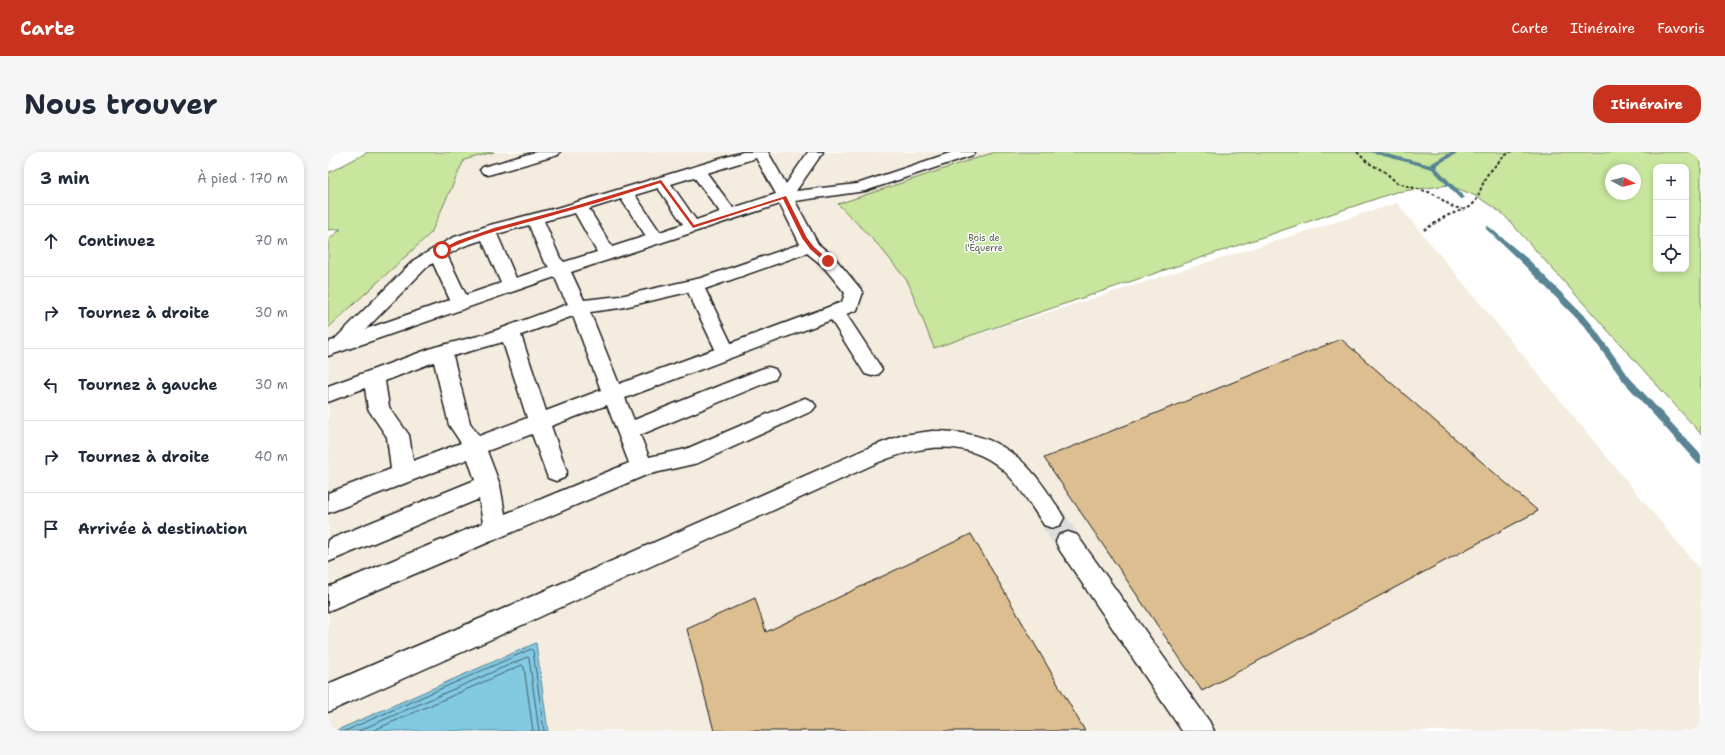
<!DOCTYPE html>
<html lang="fr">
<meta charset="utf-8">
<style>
:root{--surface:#fff;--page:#f6f6f7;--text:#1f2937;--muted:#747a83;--line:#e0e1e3;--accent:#c8321e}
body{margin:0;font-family:"Shantell Sans",sans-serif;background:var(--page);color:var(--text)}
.controls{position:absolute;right:12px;top:12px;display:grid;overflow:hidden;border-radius:8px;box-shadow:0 2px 6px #0003}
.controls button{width:36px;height:36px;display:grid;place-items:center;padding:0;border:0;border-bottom:1px solid var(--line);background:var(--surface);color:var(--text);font:20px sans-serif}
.compass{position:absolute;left:1277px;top:12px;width:36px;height:36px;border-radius:50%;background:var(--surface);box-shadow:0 2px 6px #0003;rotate:97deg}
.stop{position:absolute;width:12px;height:12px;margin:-9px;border:3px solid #c8321e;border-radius:50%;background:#fff}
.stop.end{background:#c8321e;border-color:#fff;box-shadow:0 1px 4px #0008}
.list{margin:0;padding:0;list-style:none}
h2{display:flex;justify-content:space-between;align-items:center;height:52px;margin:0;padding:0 16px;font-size:17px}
h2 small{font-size:13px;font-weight:400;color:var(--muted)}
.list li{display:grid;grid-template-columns:26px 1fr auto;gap:12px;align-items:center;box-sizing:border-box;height:72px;padding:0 16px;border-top:1px solid var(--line)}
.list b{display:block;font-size:15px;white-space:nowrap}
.list em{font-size:13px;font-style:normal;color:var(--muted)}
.icon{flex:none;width:22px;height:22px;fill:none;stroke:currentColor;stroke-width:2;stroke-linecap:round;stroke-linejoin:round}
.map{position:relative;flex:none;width:1373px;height:579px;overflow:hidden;border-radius:16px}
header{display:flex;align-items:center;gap:24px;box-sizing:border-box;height:56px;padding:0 20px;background:var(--accent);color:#fff}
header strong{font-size:19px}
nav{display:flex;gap:22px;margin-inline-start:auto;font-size:14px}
.intro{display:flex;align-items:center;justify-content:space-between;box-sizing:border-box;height:96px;padding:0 24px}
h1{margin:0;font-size:28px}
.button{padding:10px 18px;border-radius:16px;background:var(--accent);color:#fff;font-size:14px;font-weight:700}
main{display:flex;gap:24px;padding:0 24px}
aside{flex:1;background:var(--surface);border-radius:16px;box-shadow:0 2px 6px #0003}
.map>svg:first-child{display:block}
.built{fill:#f4ecde}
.green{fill:#c8e69d;stroke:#72815c;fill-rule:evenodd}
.water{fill:#82c9e2;stroke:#598493}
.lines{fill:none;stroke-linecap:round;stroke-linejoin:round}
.shore{stroke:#45616b;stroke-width:1}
.stream{fill:#598493;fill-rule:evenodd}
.building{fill:#dcbe90;stroke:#1c1c1c}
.minor-tunnel{stroke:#ddd;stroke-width:26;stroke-dasharray:26 13;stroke-linecap:butt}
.minor-casing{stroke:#1c1c1c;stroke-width:3}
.path{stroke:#1c1c1c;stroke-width:2;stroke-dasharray:3 2.5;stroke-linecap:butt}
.minor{fill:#fff;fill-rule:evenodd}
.route{fill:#c8321e}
.labels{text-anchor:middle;stroke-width:3;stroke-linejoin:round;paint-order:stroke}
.far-park-label{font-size:9px;fill:#505943;stroke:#fff}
</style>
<header>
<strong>Carte</strong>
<nav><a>Carte</a><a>Itinéraire</a><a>Favoris</a></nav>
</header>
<div class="intro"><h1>Nous trouver</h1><a class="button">Itinéraire</a></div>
<main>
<aside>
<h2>3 min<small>À pied · 170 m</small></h2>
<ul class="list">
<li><svg class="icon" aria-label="ahead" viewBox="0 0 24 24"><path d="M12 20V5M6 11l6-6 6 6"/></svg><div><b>Continuez</b></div><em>70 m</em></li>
<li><svg class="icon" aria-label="right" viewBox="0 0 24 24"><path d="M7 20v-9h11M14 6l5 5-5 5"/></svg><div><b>Tournez à droite</b></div><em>30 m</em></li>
<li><svg class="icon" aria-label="left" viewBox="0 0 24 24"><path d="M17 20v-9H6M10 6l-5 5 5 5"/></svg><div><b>Tournez à gauche</b></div><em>30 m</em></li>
<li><svg class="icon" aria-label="right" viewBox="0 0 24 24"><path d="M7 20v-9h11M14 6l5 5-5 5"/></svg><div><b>Tournez à droite</b></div><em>40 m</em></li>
<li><svg class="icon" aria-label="arrive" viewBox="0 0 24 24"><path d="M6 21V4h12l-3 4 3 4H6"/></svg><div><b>Arrivée à destination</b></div></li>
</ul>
</aside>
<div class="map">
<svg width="1373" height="579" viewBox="0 0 1373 579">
<rect width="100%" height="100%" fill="#fff"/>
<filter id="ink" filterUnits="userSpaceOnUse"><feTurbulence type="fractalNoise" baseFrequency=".025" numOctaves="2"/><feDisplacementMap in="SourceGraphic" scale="8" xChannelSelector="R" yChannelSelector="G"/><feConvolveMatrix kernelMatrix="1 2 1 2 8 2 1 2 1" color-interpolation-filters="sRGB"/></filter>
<g filter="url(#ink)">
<!-- built -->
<path class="built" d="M166,0H667L511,52L553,96L580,130L606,196L1069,51L1373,419V579H220L208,491L7,579H0V176L103,81L136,8Z"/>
<!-- green -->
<path class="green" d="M40,0H166L136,8L103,81L0,176V88L13,77L0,78V21Z
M667,0H1373V282L1175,62L1150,45L1121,33L1068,40L606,196L580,130L553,96L510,52ZM1328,15H1358V117H1328ZM1283,18H1307V42H1283Z"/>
<!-- water -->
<path class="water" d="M208,491L220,579H7Z"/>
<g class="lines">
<!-- shore -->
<path class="shore" d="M17,579L203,497L205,499L216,579
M30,579L199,505L201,506L211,579
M44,579L194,513L196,515L205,579"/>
<!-- stream -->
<path class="stream" d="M1041,0H1051L1103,13L1104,11L1123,0H1131L1109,13V16L1137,46L1132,47L1104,17Z
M1160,74L1201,108L1262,170L1302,226L1373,303V313L1370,312L1296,230L1256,174L1195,112L1158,77V75Z"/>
</g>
<!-- building -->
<path class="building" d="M1013,187L1210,359L874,539L716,306Z
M643,382L757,579H386L359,477L427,446L438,480Z"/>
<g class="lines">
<!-- minor-tunnel -->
<path class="minor-tunnel" d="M724,366L740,390"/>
<defs>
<path id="minor" d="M208,0H232L230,3L160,23L155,21L152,18L155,15Z
M415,0H440L458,32L480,0H495L468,39L529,32L625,0H647L645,3L537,39L467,49L490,92L506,105L535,140L529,158L518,162L554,217L551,222L544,224L537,222L503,168L297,246L306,268L433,217L440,215L447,217L450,222L447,227L312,283L321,305L358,297L477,246L484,249L488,254L484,259L370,311L318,323L0,459V435L155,371L151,347L0,410V388L147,328L140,307L0,361V341L63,317L59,285L40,257L37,236L0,250V234L107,195L158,182L240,152L234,142L227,125L0,204V190L6,188L86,108L124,86L162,73L236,54ZM428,6L448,42L405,56L379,21ZM366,25L392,60L368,68L343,32ZM330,36L355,72L332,80L307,43ZM293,47L318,84L284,95L261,57ZM452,52L472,92L373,126L292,144L256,148L243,120ZM247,61L269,100L236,110L232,106L216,69ZM201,73L215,108L221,115L188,126L169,82ZM154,88L173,131L138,143L119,103L136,94ZM479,101L494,113L517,141L514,150L403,191L377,137ZM105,111L122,148L38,177L98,116ZM360,140L387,197L291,232L262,160L292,156ZM245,164L273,238L218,259L193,183ZM175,190L199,266L151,284L142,271L125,204ZM106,210L121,273L133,291L85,309L81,283L61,255L57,229ZM279,253L301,311L177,362L172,333L159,299L204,282L220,326L228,329L236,326L239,320L223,274Z
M604,279C655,279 686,293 716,335C723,345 730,355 736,366L732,373L724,376L716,373C703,354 691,332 674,317C635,283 584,295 542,314L159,489L0,560V532L191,450L540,296L575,283Z
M740,380L749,383L881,569L886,579H854L731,397L728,390L731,383Z"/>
</defs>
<!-- minor casing -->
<use href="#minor" class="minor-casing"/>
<!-- path -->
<path class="path" d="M1029,0L1039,10L1057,20L1069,31L1104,41L1125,55L1134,57
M1096,78L1118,64L1142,55L1148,49L1158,24L1176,4L1183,0"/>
<!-- minor -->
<use href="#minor" class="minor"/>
</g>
</g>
<!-- route -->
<path class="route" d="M333,28L366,73L458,44L479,86L486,95L502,109L498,111L482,97L474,86L455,47L365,76L332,31C302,40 273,50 244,58C201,71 157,79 116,99L112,98L129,89L166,76L240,56Z"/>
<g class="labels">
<!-- far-park labels -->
<g class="far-park-label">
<text x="656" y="89">Bois de<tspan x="656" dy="10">l'Équerre</tspan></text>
</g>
</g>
</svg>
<div class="controls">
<button>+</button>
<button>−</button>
<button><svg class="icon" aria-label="locate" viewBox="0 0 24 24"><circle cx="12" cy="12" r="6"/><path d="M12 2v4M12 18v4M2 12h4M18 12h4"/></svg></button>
</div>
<svg class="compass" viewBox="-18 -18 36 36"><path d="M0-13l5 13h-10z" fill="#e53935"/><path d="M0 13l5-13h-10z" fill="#747a83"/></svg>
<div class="stop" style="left:114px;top:98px"></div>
<div class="stop end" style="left:500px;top:109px"></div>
</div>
</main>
